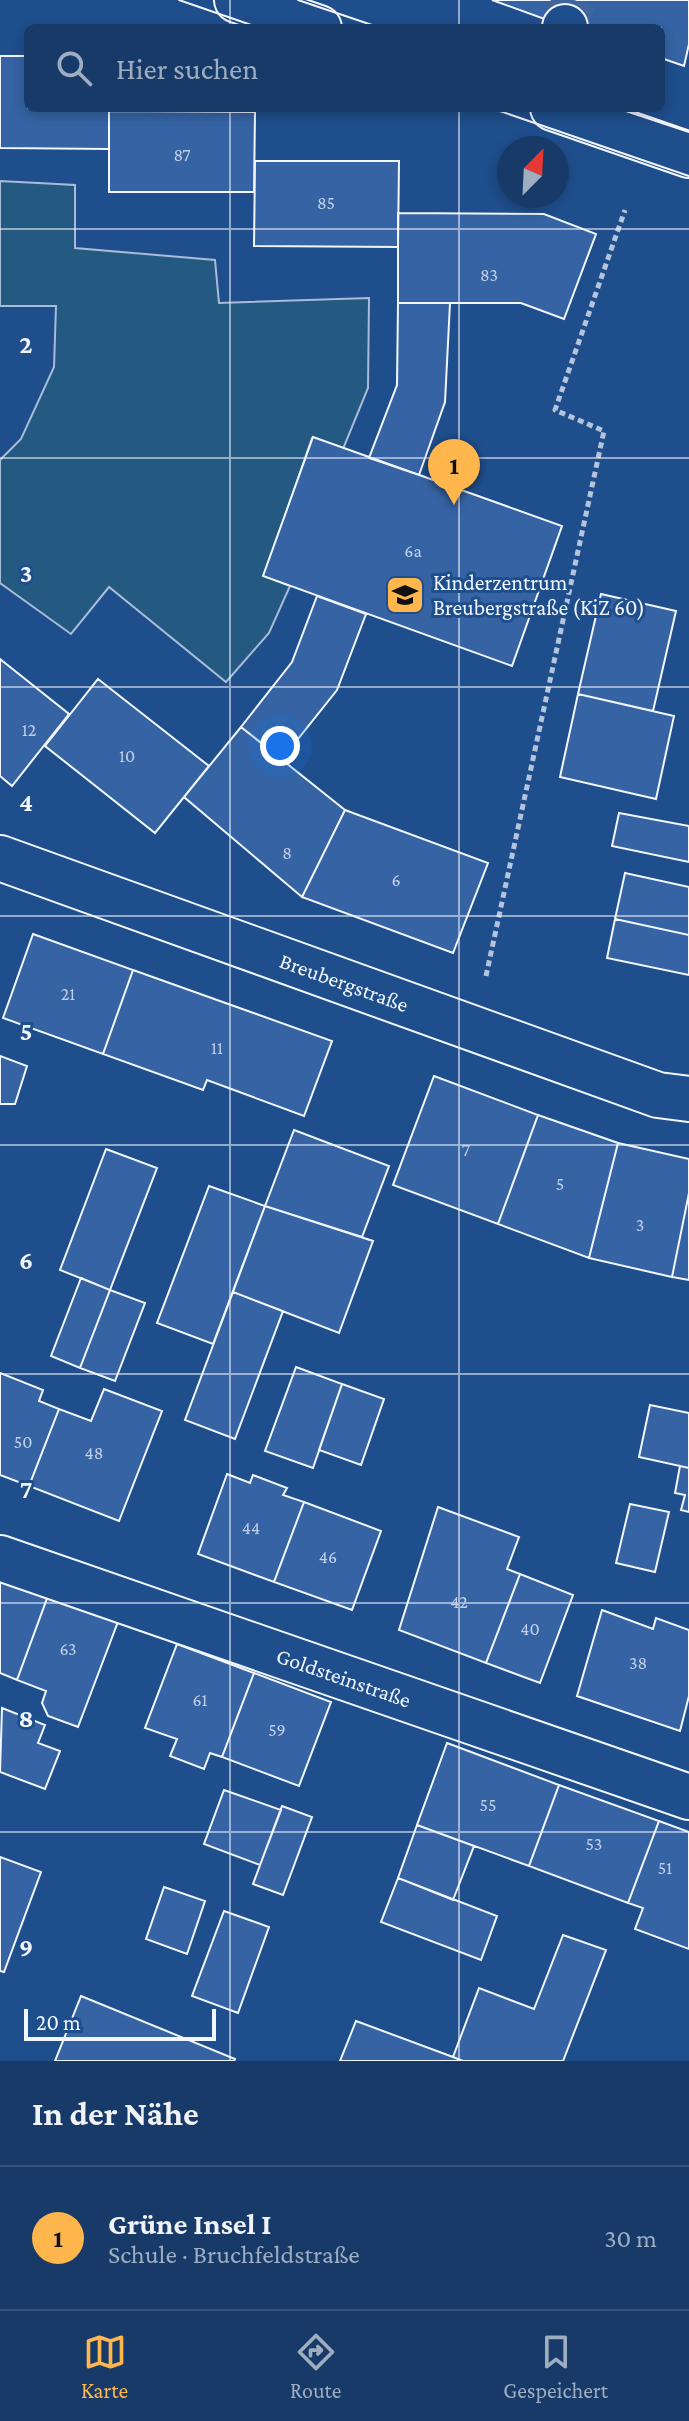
<!DOCTYPE html>
<html lang="de">
<meta charset="utf-8">
<style>
:root{--surface:#173a69;--page:#244571;--text:#f1f3f6;--muted:#9eadc0;--line:#36547d;--accent:#ffb74d}
body{margin:0;font-family:"Crimson Pro",serif;background:var(--page);color:var(--text)}
.compass{position:absolute;left:497px;top:136px;width:72px;height:72px;border-radius:50%;background:var(--surface);box-shadow:0 4px 12px #0003;rotate:24deg}
.scale{position:absolute;left:24px;bottom:20px;width:192px;box-sizing:border-box;padding-left:8px;border:4px solid #f2f6ff;border-top:0;font-size:22px;line-height:28px;white-space:nowrap;color:#f2f6ff;-webkit-text-stroke:6px #1f4e8c;paint-order:stroke}
.you{position:absolute;left:280px;top:746px;width:28px;height:28px;margin:-20px;border:6px solid #fff;border-radius:50%;background:#1a73e8;box-shadow:0 0 0 12px #1a73e833}
.badge{display:grid;place-items:center;width:52px;height:52px;border-radius:50%;background:var(--accent);color:#111;font-size:26px;font-weight:700}
.pin{position:absolute;translate:-50% -66px;filter:drop-shadow(0 2px 4px #0008)}
.pin::after{content:'';position:absolute;top:42px;width:28px;height:24px;background:inherit;clip-path:polygon(0 0,100% 0,50% 100%)}
.list{margin:0;padding:0;list-style:none}
h2{display:flex;justify-content:space-between;align-items:center;height:104px;margin:0;padding:0 32px;font-size:34px}
h2 small{font-size:26px;font-weight:400;color:var(--muted)}
.list li{display:grid;grid-template-columns:52px 1fr auto;gap:24px;align-items:center;box-sizing:border-box;height:144px;padding:0 32px;border-top:2px solid var(--line)}
.list b{display:block;font-size:30px;white-space:nowrap}
.list p{margin:0;font-size:26px;white-space:nowrap;color:var(--muted)}
.list em{font-size:26px;font-style:normal;color:var(--muted)}
.icon{flex:none;width:44px;height:44px;fill:none;stroke:currentColor;stroke-width:2;stroke-linecap:round;stroke-linejoin:round}
.map{position:relative;flex:none;width:689px;height:2061px;overflow:hidden}
.search{position:absolute;background:var(--surface);box-shadow:0 4px 12px #0003;left:24px;right:24px;top:24px;height:88px;display:flex;align-items:center;gap:20px;box-sizing:border-box;padding:0 28px;border-radius:12px;color:var(--muted);font-size:30px}
.sheet{height:248px;background:var(--surface)}
nav{display:flex;justify-content:space-around;align-items:center;box-sizing:border-box;height:112px;border-top:2px solid var(--line);background:var(--surface);font-size:22px;color:var(--muted)}
nav a{display:grid;justify-items:center;gap:4px}
nav .on{color:var(--accent)}
.map>svg:first-child{display:block}
.green{fill:#245a82;stroke:#a8bbd7;stroke-width:2}
.building{fill:#3563a3;stroke:#f2f6ff;stroke-width:2}
.lines{fill:none;stroke-linecap:round;stroke-linejoin:round}
.minor-tunnel{stroke:#3f679d;stroke-width:44;stroke-dasharray:44 22;stroke-linecap:butt}
.minor-casing{stroke:#f2f6ff;stroke-width:48}
.path{stroke:#b3c4dc;stroke-width:5;stroke-dasharray:6 4;stroke-linecap:butt}
.minor{stroke:#1f4e8c;stroke-width:44}
.tram{stroke:#f2f6ff;stroke-width:2}
.grid{fill:none;stroke:#f2f6ff;stroke-width:2;stroke-opacity:0.55}
.labels{text-anchor:middle;stroke-width:6;stroke-linejoin:round;paint-order:stroke}
.number-label{font-size:18px;fill:#c3d1e8}
.poi-label{font-size:22px;fill:#f2f6ff;stroke:#1f4e8c;text-anchor:start}
.street-label{font-size:22px;fill:#f2f6ff;stroke:#1f4e8c}
.grid-label{font-size:26px;text-anchor:middle;font-weight:bold;fill:#f2f6ff;stroke:#1f4e8c;stroke-width:6;stroke-linejoin:round;paint-order:stroke}
</style>
<div class="map">
<svg width="689" height="2061" viewBox="0 0 689 2061">
<rect width="100%" height="100%" fill="#1f4e8c"/>
<!-- green -->
<path class="green" d="M0,181L75,185V248L215,260L219,303L369,298L368,388L343,449L312,438L264,576L290,586L269,633L226,682L109,587L71,634L0,583V460L21,439L54,367L56,306H0Z"/>
<!-- building -->
<path class="building" d="M492,0H557L550,21Z
M557,0H689V44L684,66L661,58V28H570L550,21Z
M0,56H28V108H109V149L0,148Z
M109,111L255,112L254,192H109Z
M255,161H399L398,247L254,246Z
M398,213L544,214L596,234L564,319L521,303H398Z
M398,303H450L445,402L419,475L369,458L397,385Z
M313,437L562,526L512,666L263,576Z
M601,594L676,611L653,711L578,694Z
M317,596L366,614L337,690L282,759L241,727L292,662Z
M0,659L69,714L12,786L0,776Z
M98,679L209,766L155,833L45,746Z
M578,694L674,716L656,799L560,777Z
M241,727L345,810L302,897L184,797Z
M345,810L488,863L453,953L302,897Z
M619,813L689,826V862L612,846Z
M625,873L689,887V935L615,919Z
M615,919L689,935V975L607,958Z
M33,934L133,970L103,1054L3,1018Z
M133,970L332,1041L304,1116L207,1080L203,1090L103,1054Z
M0,1056L27,1066L15,1104H0Z
M434,1076L538,1115L498,1224L393,1185Z
M538,1115L618,1143L589,1258L498,1224Z
M294,1130L389,1166L362,1237L265,1206Z
M618,1143L689,1159V1193L672,1277L589,1258Z
M106,1149L157,1168L110,1290L60,1270Z
M209,1186L265,1206L213,1344L157,1323Z
M689,1193V1280L672,1277Z
M265,1206L373,1241L339,1333L233,1292Z
M81,1278L110,1290L80,1368L51,1356Z
M110,1290L145,1303L115,1381L80,1368Z
M233,1292L283,1311L235,1439L185,1420Z
M296,1367L342,1384L313,1468L265,1451Z
M0,1373L43,1390L39,1401L59,1409L29,1486L0,1475Z
M342,1384L384,1399L361,1465L319,1450Z
M104,1389L162,1411L119,1521L29,1486L59,1409L91,1421Z
M650,1405L689,1413V1468L639,1457Z
M680,1466L689,1468V1512L681,1510L685,1495L675,1493Z
M227,1474L250,1483L253,1475L287,1488L283,1495L304,1502L274,1582L198,1554Z
M304,1502L381,1531L352,1610L274,1582Z
M630,1504L669,1512L655,1572L616,1563Z
M438,1507L519,1537L507,1569L520,1574L486,1663L399,1630Z
M520,1574L573,1595L540,1683L486,1663Z
M0,1575L49,1593L17,1680L0,1673Z
M49,1593L119,1619L78,1727L48,1716L42,1703L46,1691L17,1680Z
M602,1610L653,1629L656,1618L689,1630V1696L680,1731L577,1696Z
M177,1644L254,1673L222,1757L210,1753L204,1769L170,1756L177,1739L145,1728Z
M254,1673L331,1702L299,1786L222,1757Z
M2,1708L45,1725L38,1743L60,1751L45,1789L0,1772Z
M447,1743L559,1785L529,1866L417,1825Z
M559,1785L659,1821L628,1903L529,1866Z
M224,1790L281,1810L260,1865L204,1844Z
M282,1806L312,1817L283,1895L253,1884Z
M659,1821L689,1832V1949L635,1929L643,1908L628,1903Z
M417,1825L474,1846L453,1900L398,1878Z
M0,1857L41,1872L4,1972L0,1971Z
M398,1878L497,1916L481,1960L381,1922Z
M164,1887L205,1901L187,1954L146,1939Z
M224,1911L269,1927L238,2013L192,1996Z
M563,1935L606,1950L563,2061H463L453,2057L479,1988L534,2009Z
M81,1996L235,2059L234,2061H55Z
M356,2021L453,2057L463,2061H340Z"/>
<g class="lines">
<!-- minor-tunnel -->
<path class="minor-tunnel" d="M565,27L574,0"/>
<defs>
<g id="minor">
<path d="M237,0L319,28"/>
<path d="M565,28V27"/>
<path d="M553,108L689,155"/>
<path id="s1" d="M0,858L658,1095L689,1099"/>
<path id="s2" d="M0,1558L689,1797"/>
</g>
</defs>
<!-- minor casing -->
<use href="#minor" class="minor-casing"/>
<!-- path -->
<path class="path" d="M486,976L604,431L555,410L625,210"/>
<!-- minor -->
<use href="#minor" class="minor"/>
<!-- tram -->
<path class="tram" d="M179,0L260,28
M298,0L381,28
M491,108L689,176
M617,108L689,132"/>
</g>
<!-- grid -->
<path class="grid" d="M230,0V28M459,0V28M230,108V2061M459,108V2061M0,229H689M0,458H689M0,687H689M0,916H689M0,1145H689M0,1374H689M0,1603H689M0,1832H689"/>
<!-- icons -->
<defs>
<symbol id="school-square" viewBox="-11 -11 22 22"><rect x="-9" y="-9" width="18" height="18" rx="4" fill="#ffb74d" stroke="#1f4e8c"/><path d="M0-5L7-2L0 1L-7-2ZM-4 1L0 2.5L4 1V4Q0 6-4 4Z" fill="#111"/></symbol>
</defs>
<g fill-rule="evenodd">
<use href="#school-square" x="383" y="573" width="44" height="44"/>
</g>
<g class="labels">
<!-- number labels -->
<g class="number-label">
<text x="182" y="161">87</text>
<text x="326" y="209">85</text>
<text x="489" y="281">83</text>
<text x="413" y="557">6a</text>
<text x="29" y="736">12</text>
<text x="127" y="762">10</text>
<text x="287" y="859">8</text>
<text x="396" y="886">6</text>
<text x="68" y="1000">21</text>
<text x="217" y="1054">11</text>
<text x="466" y="1156">7</text>
<text x="560" y="1190">5</text>
<text x="640" y="1231">3</text>
<text x="23" y="1448">50</text>
<text x="94" y="1459">48</text>
<text x="251" y="1534">44</text>
<text x="328" y="1563">46</text>
<text x="459" y="1608">42</text>
<text x="530" y="1635">40</text>
<text x="68" y="1655">63</text>
<text x="638" y="1669">38</text>
<text x="200" y="1706">61</text>
<text x="277" y="1736">59</text>
<text x="488" y="1811">55</text>
<text x="594" y="1850">53</text>
<text x="665" y="1874">51</text>
</g>
<!-- poi labels -->
<g class="poi-label">
<text x="433" y="590">Kinderzentrum<tspan x="433" dy="25">Breubergstraße (KiZ 60)</tspan></text>
</g>
<!-- street labels -->
<g class="street-label">
<text dy="8" stroke="none"><textPath href="#s1" startOffset="366">Breubergstraße</textPath></text>
<text dy="8" stroke="none"><textPath href="#s2" startOffset="364">Goldsteinstraße</textPath></text>
</g>
</g>
<g class="grid-label">
<text x="26" y="353">2</text>
<text x="26" y="582">3</text>
<text x="26" y="811">4</text>
<text x="26" y="1040">5</text>
<text x="26" y="1269">6</text>
<text x="26" y="1498">7</text>
<text x="26" y="1727">8</text>
<text x="26" y="1956">9</text>
</g>
</svg>
<svg class="compass" viewBox="-18 -18 36 36"><path d="M0-13l5 13h-10z" fill="#e53935"/><path d="M0 13l5-13h-10z" fill="#9eadc0"/></svg>
<div class="scale">20 m</div>
<div class="you"></div>
<div class="pin badge" style="left:454px;top:505px">1</div>
<div class="search"><svg class="icon" aria-label="search" viewBox="0 0 24 24"><circle cx="10" cy="10" r="6"/><path d="M15 15l6 6"/></svg>Hier suchen</div>
</div>
<section class="sheet">
<h2>In der Nähe<small></small></h2>
<ul class="list">
<li><span class="badge">1</span><div><b>Grüne Insel I</b><p>Schule · Bruchfeldstraße</p></div><em>30 m</em></li>
</ul>
</section>
<nav>
<a class="on"><svg class="icon" aria-label="map" viewBox="0 0 24 24"><path d="M3 6l6-2 6 2 6-2v14l-6 2-6-2-6 2zM9 4v14M15 6v14"/></svg>Karte</a>
<a><svg class="icon" aria-label="directions" viewBox="0 0 24 24"><path d="M12 3l9 9-9 9-9-9zM9 14v-3h6M13 9l2 2-2 2"/></svg>Route</a>
<a><svg class="icon" aria-label="saved" viewBox="0 0 24 24"><path d="M7 4h10v16l-5-4-5 4z"/></svg>Gespeichert</a>
</nav>
